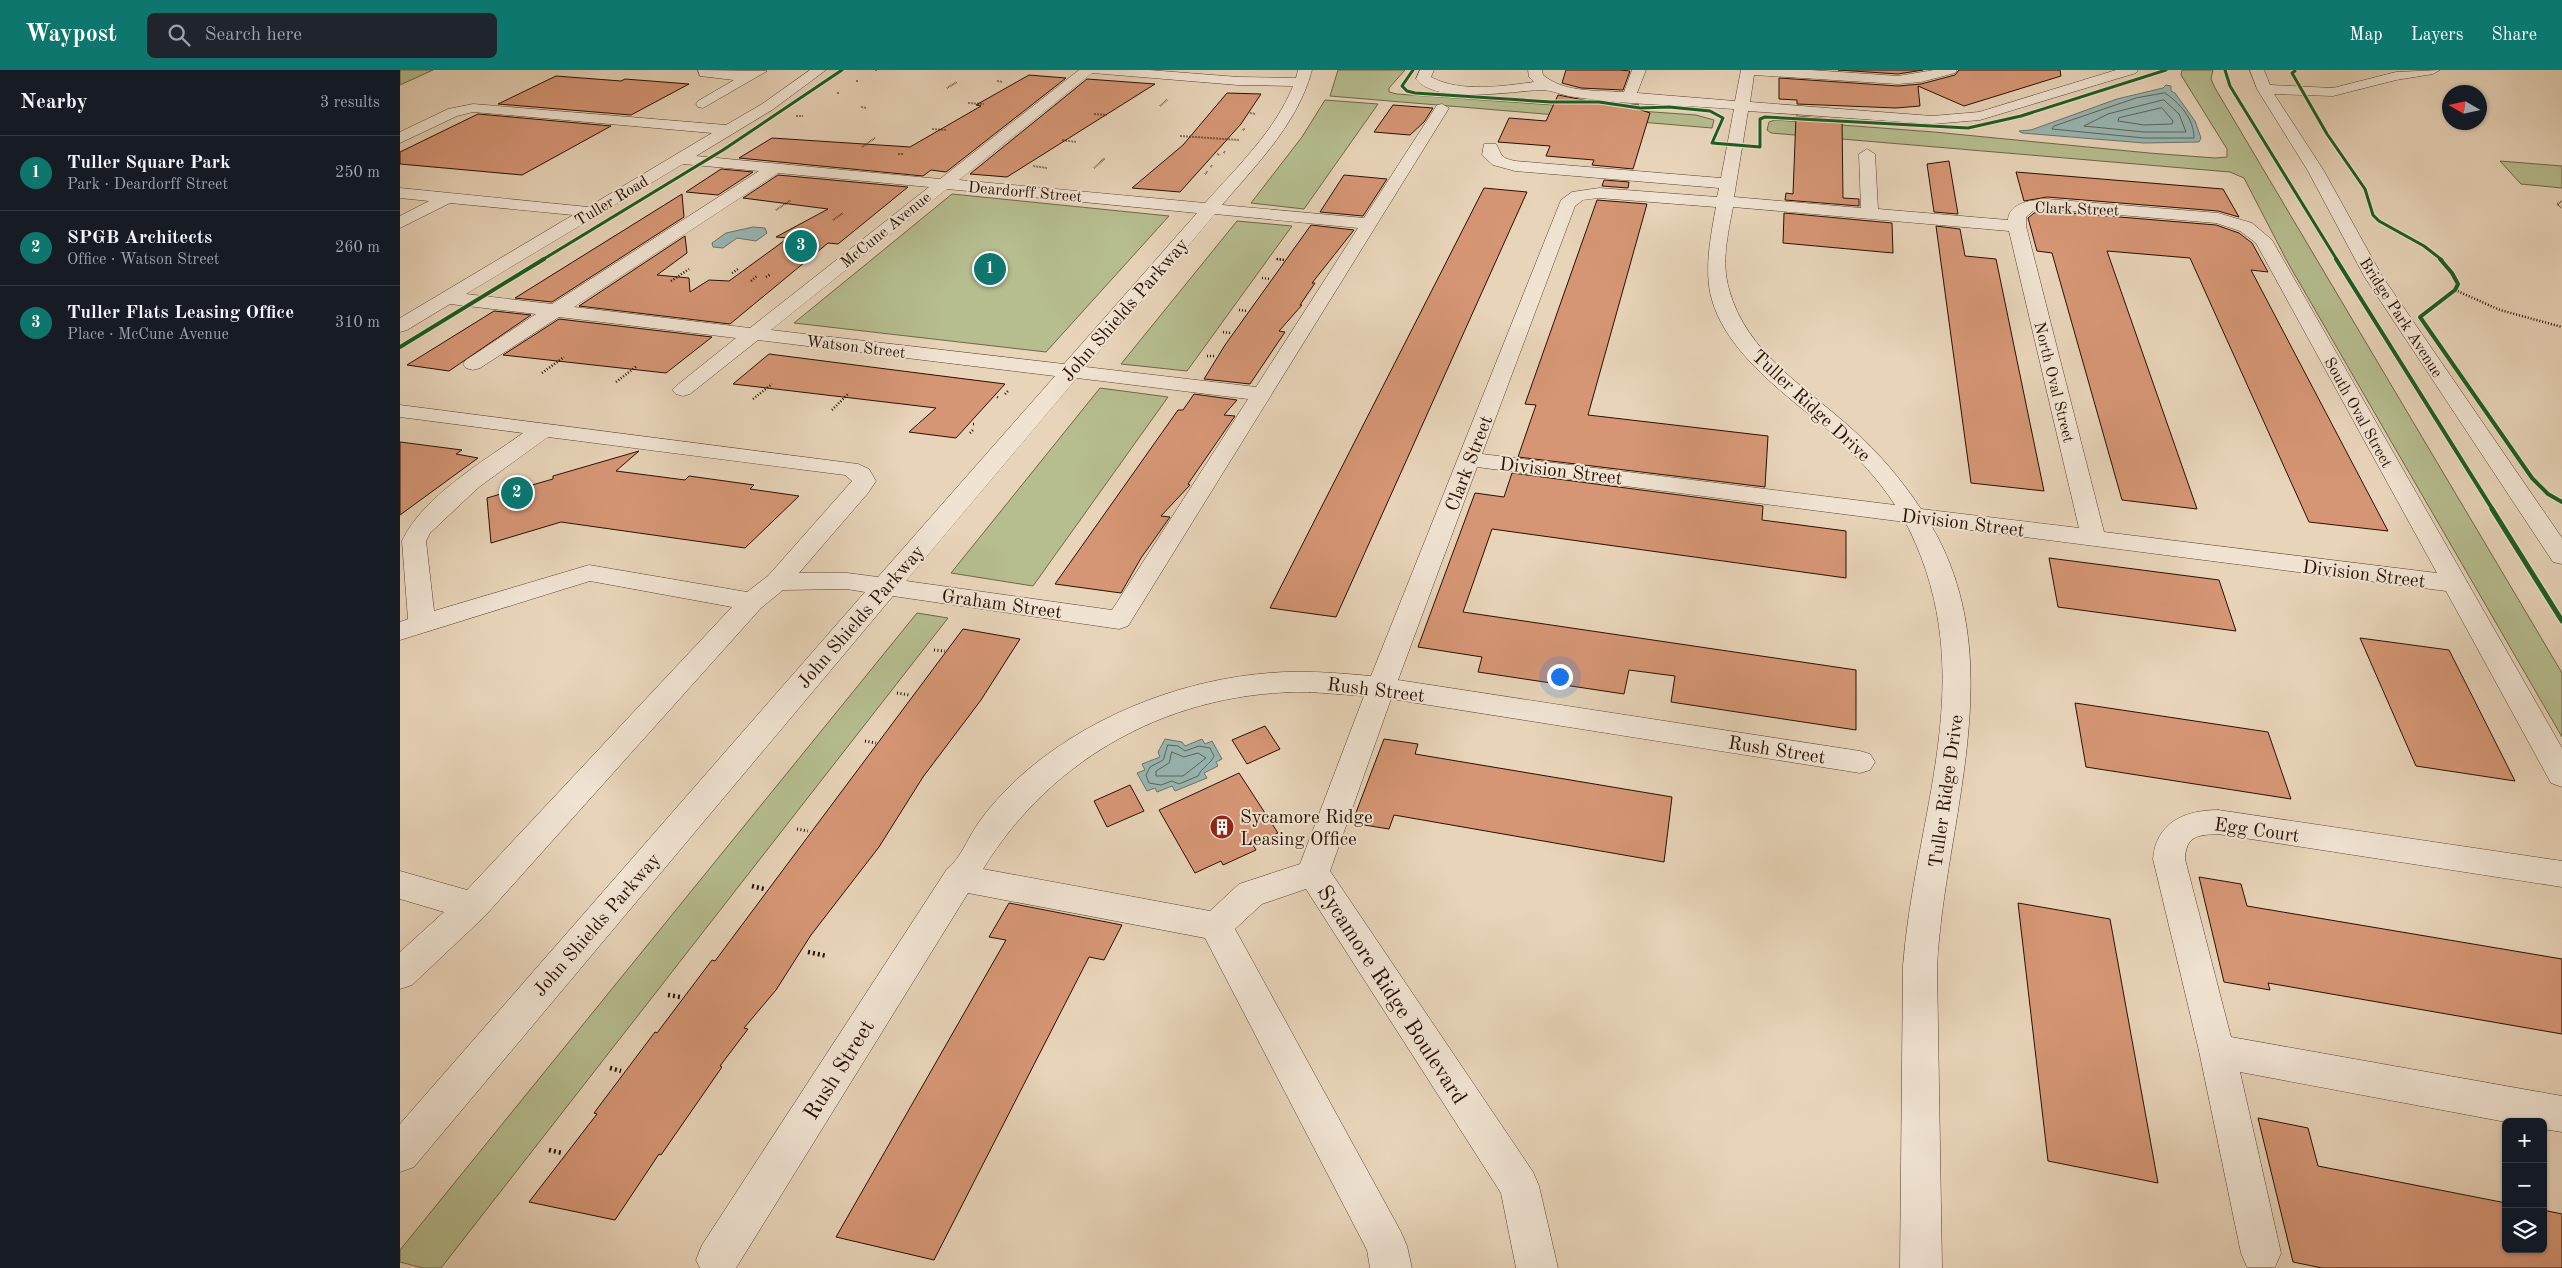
<!DOCTYPE html>
<meta charset="utf-8">
<style>
:root{--surface:#171b24;--page:#20242c;--text:#f1f3f6;--muted:#9ea1a6;--line:#363941;--accent:#0f766e}
body{margin:0;font-family:"Old Standard TT",serif;background:var(--page);color:var(--text)}
.controls{position:absolute;right:15px;bottom:15px;display:grid;overflow:hidden;border-radius:8px;box-shadow:0 1px 4px #0004}
.controls button{width:45px;height:45px;display:grid;place-items:center;padding:0;border:0;border-bottom:1px solid var(--line);background:var(--surface);color:var(--text);font:25px sans-serif}
.compass{position:absolute;left:2042px;top:15px;width:45px;height:45px;border-radius:50%;background:var(--surface);box-shadow:0 1px 4px #0004;rotate:279deg}
.you{position:absolute;left:1159px;top:606px;width:18px;height:18px;margin:-12px;border:4px solid #fff;border-radius:50%;background:#1a73e8;box-shadow:0 0 0 8px #1a73e833}
.badge{display:grid;place-items:center;width:32px;height:32px;border-radius:50%;background:var(--accent);color:#fff;font-size:16px;font-weight:700}
.pin{position:absolute;translate:-50% -50%;border:2px solid #fff;box-shadow:0 1px 5px #0006}
.list{margin:0;padding:0;list-style:none}
h2{display:flex;justify-content:space-between;align-items:center;height:65px;margin:0;padding:0 20px;font-size:21px}
h2 small{font-size:16px;font-weight:400;color:var(--muted)}
.list li{display:grid;grid-template-columns:32px 1fr auto;gap:15px;align-items:center;box-sizing:border-box;height:75px;padding:0 20px;border-top:1px solid var(--line)}
.list b{display:block;font-size:19px;white-space:nowrap}
.list p{margin:0;font-size:16px;white-space:nowrap;color:var(--muted)}
.list em{font-size:16px;font-style:normal;color:var(--muted)}
.icon{flex:none;width:28px;height:28px;fill:none;stroke:currentColor;stroke-width:2;stroke-linecap:round;stroke-linejoin:round}
.map{position:relative;flex:none;width:2162px;height:1198px;overflow:hidden}
header{display:flex;align-items:center;gap:30px;box-sizing:border-box;height:70px;padding:0 25px;background:var(--accent);color:#fff}
header strong{font-size:24px}
nav{display:flex;gap:28px;margin-inline-start:auto;font-size:18px}
.search{width:350px;height:45px;background:var(--page);display:flex;align-items:center;gap:12px;box-sizing:border-box;padding:0 18px;border-radius:8px;color:var(--muted);font-size:19px}
main{display:flex}
aside{flex:1;background:var(--surface)}
.map>svg:first-child{display:block}
.green{fill:#b6bd8f;stroke:#706648}
.water{fill:#98b7b4;stroke:#6c746c}
.lines{fill:none;stroke-linecap:round;stroke-linejoin:round}
.shore{stroke:#60635a;stroke-width:1}
.building{fill:#d69675;stroke:#290f01}
.minor-casing{stroke:#59402f;stroke-width:1}
.path-far3{stroke:#290f01;stroke-width:2;stroke-dasharray:0.5 1;stroke-linecap:butt}
.path-far2{stroke:#290f01;stroke-width:2.5;stroke-dasharray:1 2;stroke-linecap:butt}
.path-far1{stroke:#290f01;stroke-width:3;stroke-dasharray:1 2.5;stroke-linecap:butt}
.path{stroke:#290f01;stroke-width:4.5;stroke-dasharray:2 3;stroke-linecap:butt}
.minor{fill:#f0e3d2;fill-rule:evenodd}
.cycleway-far2-casing{stroke:#f0e3d2;stroke-width:5}
.cycleway-far1-casing{stroke:#f0e3d2;stroke-width:6}
.cycleway-casing{stroke:#f0e3d2;stroke-width:8}
.cycleway-far2{stroke:#1b5e20;stroke-width:3}
.cycleway-far1{stroke:#1b5e20;stroke-width:4}
.cycleway{stroke:#1b5e20;stroke-width:5}
.labels{text-anchor:middle;stroke-width:4;stroke-linejoin:round;paint-order:stroke}
.far-street-label{font-size:16px;fill:#290f01;stroke:#f0e3d2}
.street-label{font-size:19px;fill:#290f01;stroke:#f0e3d2}
.poi-label{font-size:19px;fill:#290f01;stroke:#f0e3d2;text-anchor:start}
.near-street-label{font-size:22px;fill:#290f01;stroke:#f0e3d2}
</style>
<header>
<strong>Waypost</strong>
<div class="search"><svg class="icon" aria-label="search" viewBox="0 0 24 24"><circle cx="10" cy="10" r="6"/><path d="M15 15l6 6"/></svg>Search here</div>
<nav><a>Map</a><a>Layers</a><a>Share</a></nav>
</header>
<main>
<aside>
<h2>Nearby<small>3 results</small></h2>
<ul class="list">
<li><span class="badge">1</span><div><b>Tuller Square Park</b><p>Park · Deardorff Street</p></div><em>250 m</em></li>
<li><span class="badge">2</span><div><b>SPGB Architects</b><p>Office · Watson Street</p></div><em>260 m</em></li>
<li><span class="badge">3</span><div><b>Tuller Flats Leasing Office</b><p>Place · McCune Avenue</p></div><em>310 m</em></li>
</ul>
</aside>
<div class="map">
<svg width="2162" height="1198" viewBox="0 0 2162 1198">
<rect width="100%" height="100%" fill="#e8d4b9"/>
<filter id="stains"><feTurbulence type="fractalNoise" baseFrequency=".004" numOctaves="4"/><feColorMatrix values="0 0 0 0 .2 0 0 0 0 .09 0 0 0 0 .02 0 0 0 .5 -.17"/></filter>
<radialGradient id="worn" r=".72"><stop offset=".6" stop-color="#630" stop-opacity="0"/><stop offset="1" stop-color="#630" stop-opacity=".3"/></radialGradient>
<!-- green -->
<path class="green" d="M0,0H33L0,15Z
M938,0H1005L989,18V22L997,24L1296,45L1314,50L1312,58L930,26Z
M1782,0H1813L1811,9L1815,18L2162,603V667L1888,193L1844,108L1830,102L1371,63L1367,60L1369,52L1375,50L1534,62L1749,83L1815,88L1827,87V79L1781,5Z
M925,30L978,34L904,139L851,133L902,67Z
M2100,91L2162,96V118L2121,114Z
M552,124L769,146L646,282L394,253Z
M837,151L892,156L787,301L721,294Z
M700,318L768,327L633,516L551,503Z
M517,543L548,548L41,1198H23L0,1192V1180Z"/>
<!-- water -->
<path class="water" d="M1766,15L1771,16V21L1775,23L1795,51L1801,68L1799,72L1744,73L1622,63L1619,61L1631,60L1717,29L1763,18Z
M353,157L365,158L367,163L356,171L337,168L323,178L313,177L312,173L326,163Z
M765,669L782,672L785,676L802,669L805,674L812,671L822,689L816,692L818,696L804,703L807,708L775,721L772,716L757,722L755,718L747,721L737,703L745,700L742,694L760,687L758,682Z"/>
<g class="lines">
<!-- shore -->
<path class="shore" d="M1765,23C1780,33 1794,49 1794,68H1744L1652,59L1654,56L1736,28Z
M1764,30L1779,44L1786,62H1744L1684,56L1708,44Z
M1762,38L1773,51L1772,54L1744,55L1718,51L1719,48Z
M768,675L778,676L785,681L799,676L810,678L814,686C810,695 802,697 798,706L779,714L772,711L761,715L749,713L746,705L750,697L763,690Z
M772,682L784,687L798,683L806,688L783,706H756V701L769,693Z"/>
</g>
<!-- building -->
<path class="building" d="M1166,0H1220L1230,1L1223,20L1181,18L1162,13Z
M1438,0H1523L1498,4Z
M1559,0H1660L1661,6L1564,36L1518,16L1520,36L1496,38L1397,34V30L1379,29V8L1498,16L1521,14L1555,5Z
M629,5L666,8L546,102L531,100L523,106L339,88L372,68L510,77L581,36L576,35Z
M156,6L221,11L225,9L289,14L231,45L98,34Z
M687,9L755,14L607,107L570,104Z
M827,23L861,24L841,54L780,122L732,118L783,75Z
M1158,25L1194,32L1239,35L1238,39L1250,43L1233,99L1192,95L1194,90L1146,86L1150,76L1098,72L1109,48L1146,51Z
M993,35L1033,38L1024,52L1010,65L974,62Z
M78,44L211,56L122,105L0,94V82Z
M1396,46L1442,50L1443,128L1459,129V136L1385,130L1386,123L1393,124Z
M1549,91L1558,144L1534,142L1527,94Z
M321,99L353,102L318,125L286,122Z
M1616,102L1823,119L1839,147L1818,141L1647,127L1624,131Z
M378,105L508,117L438,174L428,173L330,254L179,236L285,166L287,183L257,205L289,208L290,222L309,210L329,211L388,168L376,167L428,139L343,128Z
M944,105L987,109L963,146L920,142Z
M1204,110L1229,112L1228,118L1202,116Z
M1084,118L1127,122L936,547L870,538Z
M282,124L284,147L152,232L115,228Z
M1197,130L1247,134L1188,345L1368,366L1365,417L1118,387L1136,335L1125,334Z
M1647,141L1816,155L1839,163L1852,173L1868,202L1851,200L1988,461L1909,452L1790,188L1707,181L1797,439L1722,430L1652,183L1637,181L1628,148L1634,143Z
M1384,143L1492,153L1493,183L1383,173Z
M911,155L954,160L912,213H915L900,235H902L879,261L885,262L850,314L804,309L825,275Z
M1536,156L1560,159L1565,186L1596,189L1644,421L1571,413Z
M94,241L131,245L49,301L7,295Z
M159,249L312,267L266,303L103,285Z
M369,284L510,302L605,314L556,368L509,362L536,338L333,314Z
M794,324L837,330L824,345L835,346L788,414L790,415L761,446L770,447L741,488L721,523L655,514L778,340H783Z
M0,372L62,380L56,384L78,388L0,445Z
M239,381L216,401L285,410L289,406L354,415L350,419L399,426L345,478L161,452L91,473L87,428L153,409V406Z
M1112,403L1363,436L1362,450L1446,461V508L1092,459L1063,542L1456,600V660L1271,632L1275,606L1229,600L1224,624L1078,602L1082,587L1018,577L1075,423L1104,427Z
M1649,488L1819,510L1836,561L1658,537Z
M563,559L620,569L581,630L523,707L479,777L411,865L376,920L344,958L348,959L320,996L322,997L261,1085L259,1084L215,1150L129,1132L197,1044L194,1043L255,962L257,963L312,890L315,891Z
M1960,568L2049,580L2115,711L2016,696Z
M1675,633L1868,662L1891,729L1686,697Z
M865,656L880,679L847,694L832,670Z
M984,669L1018,674L1015,684L1272,727L1264,792L994,745L989,759L952,753Z
M839,703L878,763L853,775L856,780L823,795L821,791L795,803L759,740Z
M730,715L744,741L707,757L694,731Z
M1799,807L1841,814L1847,836L2162,889V964L1868,913L1870,920L1824,912Z
M609,833L722,855L704,890L689,887L534,1190L436,1167L606,870L589,867Z
M1618,833L1710,849L1758,1113L1648,1091Z
M1858,1048L1908,1058L1918,1096L2106,1133V1179H2143V1140L2162,1144V1198H1922L1893,1192Z"/>
<g class="lines">
<defs>
<path id="minor" d="M298,0L367,1L303,38L298,37L296,34L298,31L334,10L300,6Z
M410,0H426L372,40L296,86L540,109L679,0H749L838,7L896,8L898,0H912C898,53 857,94 822,135L964,148L1037,35L1042,34L1049,38L728,556L719,559L493,526L14,1097L0,1102V1054L465,522L447,519L383,520L361,538L85,846L12,915L0,919V882L44,842L0,829V801L67,820L332,537L190,511L0,570V552L8,549L2,471C22,427 84,391 123,363L0,347V335L458,394L469,399L476,411L468,423L399,503H447L478,507L655,306L358,270L290,324L283,326L276,324L272,320L276,316L336,268L159,247L80,298L73,300L66,298L63,294L66,290L136,244L50,234L7,260L0,262V248L173,145L50,133L0,158V146L29,131L0,128V118L188,137L312,63L73,42L57,46L0,73V62L48,39L73,34L326,55L362,34ZM692,3L838,15L893,16C875,61 837,97 805,133L559,110ZM283,94L359,101L152,234L66,224ZM378,103L529,117L350,258L174,237ZM547,119L797,143L664,294L371,260ZM815,144L958,158L856,317L686,297ZM677,308L848,329L712,540L506,511ZM148,367L445,405L452,411L368,506L347,522L189,495L34,541L26,471L30,463L79,417Z
M1020,0H1034L1031,7C1060,23 1103,16 1134,12L1129,7L1128,0H1142L1143,5C1165,23 1196,20 1224,22L1232,0H1246L1237,23L1335,31L1341,0H1411L1498,6L1534,0H1557L1555,3L1521,12L1498,14L1354,5L1350,32L1532,46L1579,42L1716,0H1738L1736,3L1580,50L1532,54L1348,41L1334,127L1461,138L1459,84L1467,79L1475,84L1478,139L1608,150C1609,132 1633,130 1647,129L1818,143L1852,153L1872,170L2162,678V717L2151,713L2046,521L1531,455C1612,593 1545,749 1537,896L1542,1198H1500L1503,896C1515,743 1582,609 1509,459L1505,452L1077,397L998,610L1460,681L1470,684L1475,692L1470,700L1460,703L991,629L930,801L1133,1102L1139,1116L1158,1198H1116L1101,1123L906,819L862,834L835,859L1001,1162L1007,1176L1012,1198H970L967,1180L805,868L568,823L336,1198H300L296,1190L302,1175L547,799C559,791 568,768 577,755C587,740 601,725 614,712C681,649 778,610 869,603C903,600 937,603 971,606L1161,130L1172,122L1199,118L1317,127L1319,118L1115,101L1093,95L1082,85L1084,74H1096C1103,85 1098,87 1115,91L1321,108L1334,39C1281,35 1227,35 1175,27C1164,26 1152,20 1141,20C1114,21 1035,35 1016,9ZM1199,128L1316,137C1311,164 1306,189 1309,216C1318,281 1391,327 1436,367C1458,388 1479,410 1495,435L1082,384L1175,136L1183,130ZM1333,137L1609,161L1679,458L1521,439C1501,409 1479,383 1452,359C1406,317 1346,283 1329,219C1321,192 1328,164 1333,137ZM1647,139L1816,153L1840,161L1856,173L2037,503L1704,462L1626,156V147L1633,141ZM910,622L964,626L900,794L839,814L810,841L583,799C653,685 775,620 910,622Z
M1850,0H1864L1870,15L1933,18L1996,2L2040,0L2033,4L1996,10L1933,26L1874,24L1924,101L1982,206L2162,468V494L2153,492L1964,206L1908,101L1857,19Z
M1818,740L2162,791V817L1818,764C1797,765 1786,766 1785,789L1831,967L2162,1026V1062L2143,1059V1052H2106L1840,1002L1881,1183L1875,1197H1847L1841,1183L1799,981L1753,789C1756,753 1784,740 1818,740Z"/>
</defs>
<!-- minor casing -->
<use href="#minor" class="minor-casing"/>
<!-- path-far3 -->
<path class="path-far3" d="M475,0H477
M456,11H459
M597,11L603,12
M547,18L557,12
M437,23H440
M568,33L584,34
M760,36L768,29
M461,37L466,38
M850,43L856,44
M694,44L707,45
M396,46H403
M532,59L547,60
M843,60L845,58
M780,66L839,70
M662,70L676,72
M462,77L475,68
M824,83L825,81
M498,84H504
M817,84L820,85
M633,96L647,98
M811,97L812,95
M694,98L705,88
M805,104L808,101
M2162,131L2157,134L2162,138
M376,140L391,130
M433,150L443,143
M876,189L884,190"/>
<!-- path-far2 -->
<path class="path-far2" d="M877,189L884,190
M332,203L338,199
M366,207L371,204
M862,208L870,209
M271,211L289,199
M351,211L357,206
M2055,220L2100,240L2162,257
M839,240L848,241
M823,262L830,263
M807,286H816
M142,303L164,287
M216,312L237,296
M605,324L608,321
M597,327L599,328
M353,329L372,314
M432,340L449,323
M573,354H575
M570,363L574,359"/>
<!-- path-far1 -->
<path class="path-far1" d="M534,580L545,581
M497,623L509,625
M465,671L476,673
M397,759L408,761"/>
<!-- path -->
<path class="path" d="M352,816L364,819
M408,882L427,886
M268,925L280,927
M210,998L221,1001
M149,1080L162,1083"/>
<!-- minor -->
<use href="#minor" class="minor"/>
<defs>
<path id="cycleway-far2" d="M1013,0L1002,16L1007,21L1015,23L1151,32H1199L1240,38L1269,37L1310,41L1323,48L1312,73L1360,77V49L1365,47L1568,58L1621,46L1766,0
M1825,0L1830,16L1937,190
M1895,1L1892,3L1927,64L1965,119L1973,145L1979,151L2024,176L2042,190
M142,190L323,80L442,0"/>
<path id="cycleway-far1" d="M1936,189L2093,440
M2040,189L2052,203L2058,214L2055,220L2020,247L2132,408L2148,424L2162,432
M0,277L144,189"/>
<path id="cycleway" d="M2092,439L2162,551"/>
</defs>
<!-- cycleway-far2 casing -->
<use href="#cycleway-far2" class="cycleway-far2-casing"/>
<!-- cycleway-far1 casing -->
<use href="#cycleway-far1" class="cycleway-far1-casing"/>
<!-- cycleway casing -->
<use href="#cycleway" class="cycleway-casing"/>
<!-- cycleway-far2 -->
<use href="#cycleway-far2" class="cycleway-far2"/>
<!-- cycleway-far1 -->
<use href="#cycleway-far1" class="cycleway-far1"/>
<!-- cycleway -->
<use href="#cycleway" class="cycleway"/>
</g>
<!-- icons -->
<defs>
<symbol id="building-disc" viewBox="-11 -11 22 22"><circle r="9.5" fill="#8f2418" stroke="#f0e3d2"/><path d="M-4-6H4V6H1V3H-1V6H-4ZM-2.5-4.3h1.7v1.8h-1.7ZM.8-4.3h1.7v1.8H.8ZM-2.5-1h1.7V.8h-1.7ZM.8-1h1.7V.8H.8Z" fill="#fff"/></symbol>
</defs>
<g fill-rule="evenodd">
<use href="#building-disc" x="808" y="743" width="28" height="28"/>
</g>
<g class="labels">
<!-- far-street labels -->
<g class="far-street-label">
<text transform="translate(625 121) rotate(5)" y="6">Deardorff Street</text>
<text transform="translate(211 130) rotate(-31)" y="6">Tuller Road</text>
<text transform="translate(1677 138) rotate(2)" y="6">Clark Street</text>
<text transform="translate(485 159) rotate(-39)" y="6">McCune Avenue</text>
<text transform="translate(2002 247) rotate(57)" y="6">Bridge Park Avenue</text>
<text transform="translate(456 276) rotate(7)" y="6">Watson Street</text>
<text transform="translate(1655 312) rotate(76)" y="6">North Oval Street</text>
<text transform="translate(1959 342) rotate(61)" y="6">South Oval Street</text>
</g>
<!-- street labels -->
<g class="street-label">
<text transform="translate(724 239) rotate(-49)" y="7">John Shields Parkway</text>
<text transform="translate(1412 335) rotate(43)" y="7">Tuller Ridge Drive</text>
<text transform="translate(1068 393) rotate(-69)" y="7">Clark Street</text>
<text transform="translate(1161 400) rotate(7)" y="7">Division Street</text>
<text transform="translate(1563 452) rotate(7)" y="7">Division Street</text>
<text transform="translate(1964 503) rotate(7)" y="7">Division Street</text>
<text transform="translate(602 533) rotate(8)" y="7">Graham Street</text>
<text transform="translate(460 546) rotate(-49)" y="7">John Shields Parkway</text>
<text transform="translate(976 619) rotate(7)" y="7">Rush Street</text>
<text transform="translate(1377 679) rotate(9)" y="7">Rush Street</text>
<text transform="translate(1545 721) rotate(-82)" y="7">Tuller Ridge Drive</text>
<text transform="translate(1857 759) rotate(8)" y="7">Egg Court</text>
<text transform="translate(196 854) rotate(-49)" y="7">John Shields Parkway</text>
</g>
<!-- poi labels -->
<g class="poi-label">
<text x="840" y="753">Sycamore Ridge<tspan x="840" dy="22">Leasing Office</tspan></text>
</g>
<!-- near-street labels -->
<g class="near-street-label">
<text transform="translate(993 924) rotate(57)" y="8">Sycamore Ridge Boulevard</text>
<text transform="translate(438 999) rotate(-58)" y="8">Rush Street</text>
</g>
</g>
<rect width="100%" height="100%" filter="url(#stains)"/>
<rect width="100%" height="100%" fill="url(#worn)"/>
</svg>
<div class="controls">
<button>+</button>
<button>−</button>
<button><svg class="icon" aria-label="layers" viewBox="0 0 24 24"><path d="M12 4l9 5-9 5-9-5zM3 14l9 5 9-5"/></svg></button>
</div>
<svg class="compass" viewBox="-18 -18 36 36"><path d="M0-13l5 13h-10z" fill="#e53935"/><path d="M0 13l5-13h-10z" fill="#9ea1a6"/></svg>
<div class="you"></div>
<div class="pin badge" style="left:590px;top:199px">1</div>
<div class="pin badge" style="left:117px;top:423px">2</div>
<div class="pin badge" style="left:401px;top:176px">3</div>
</div>
</main>
